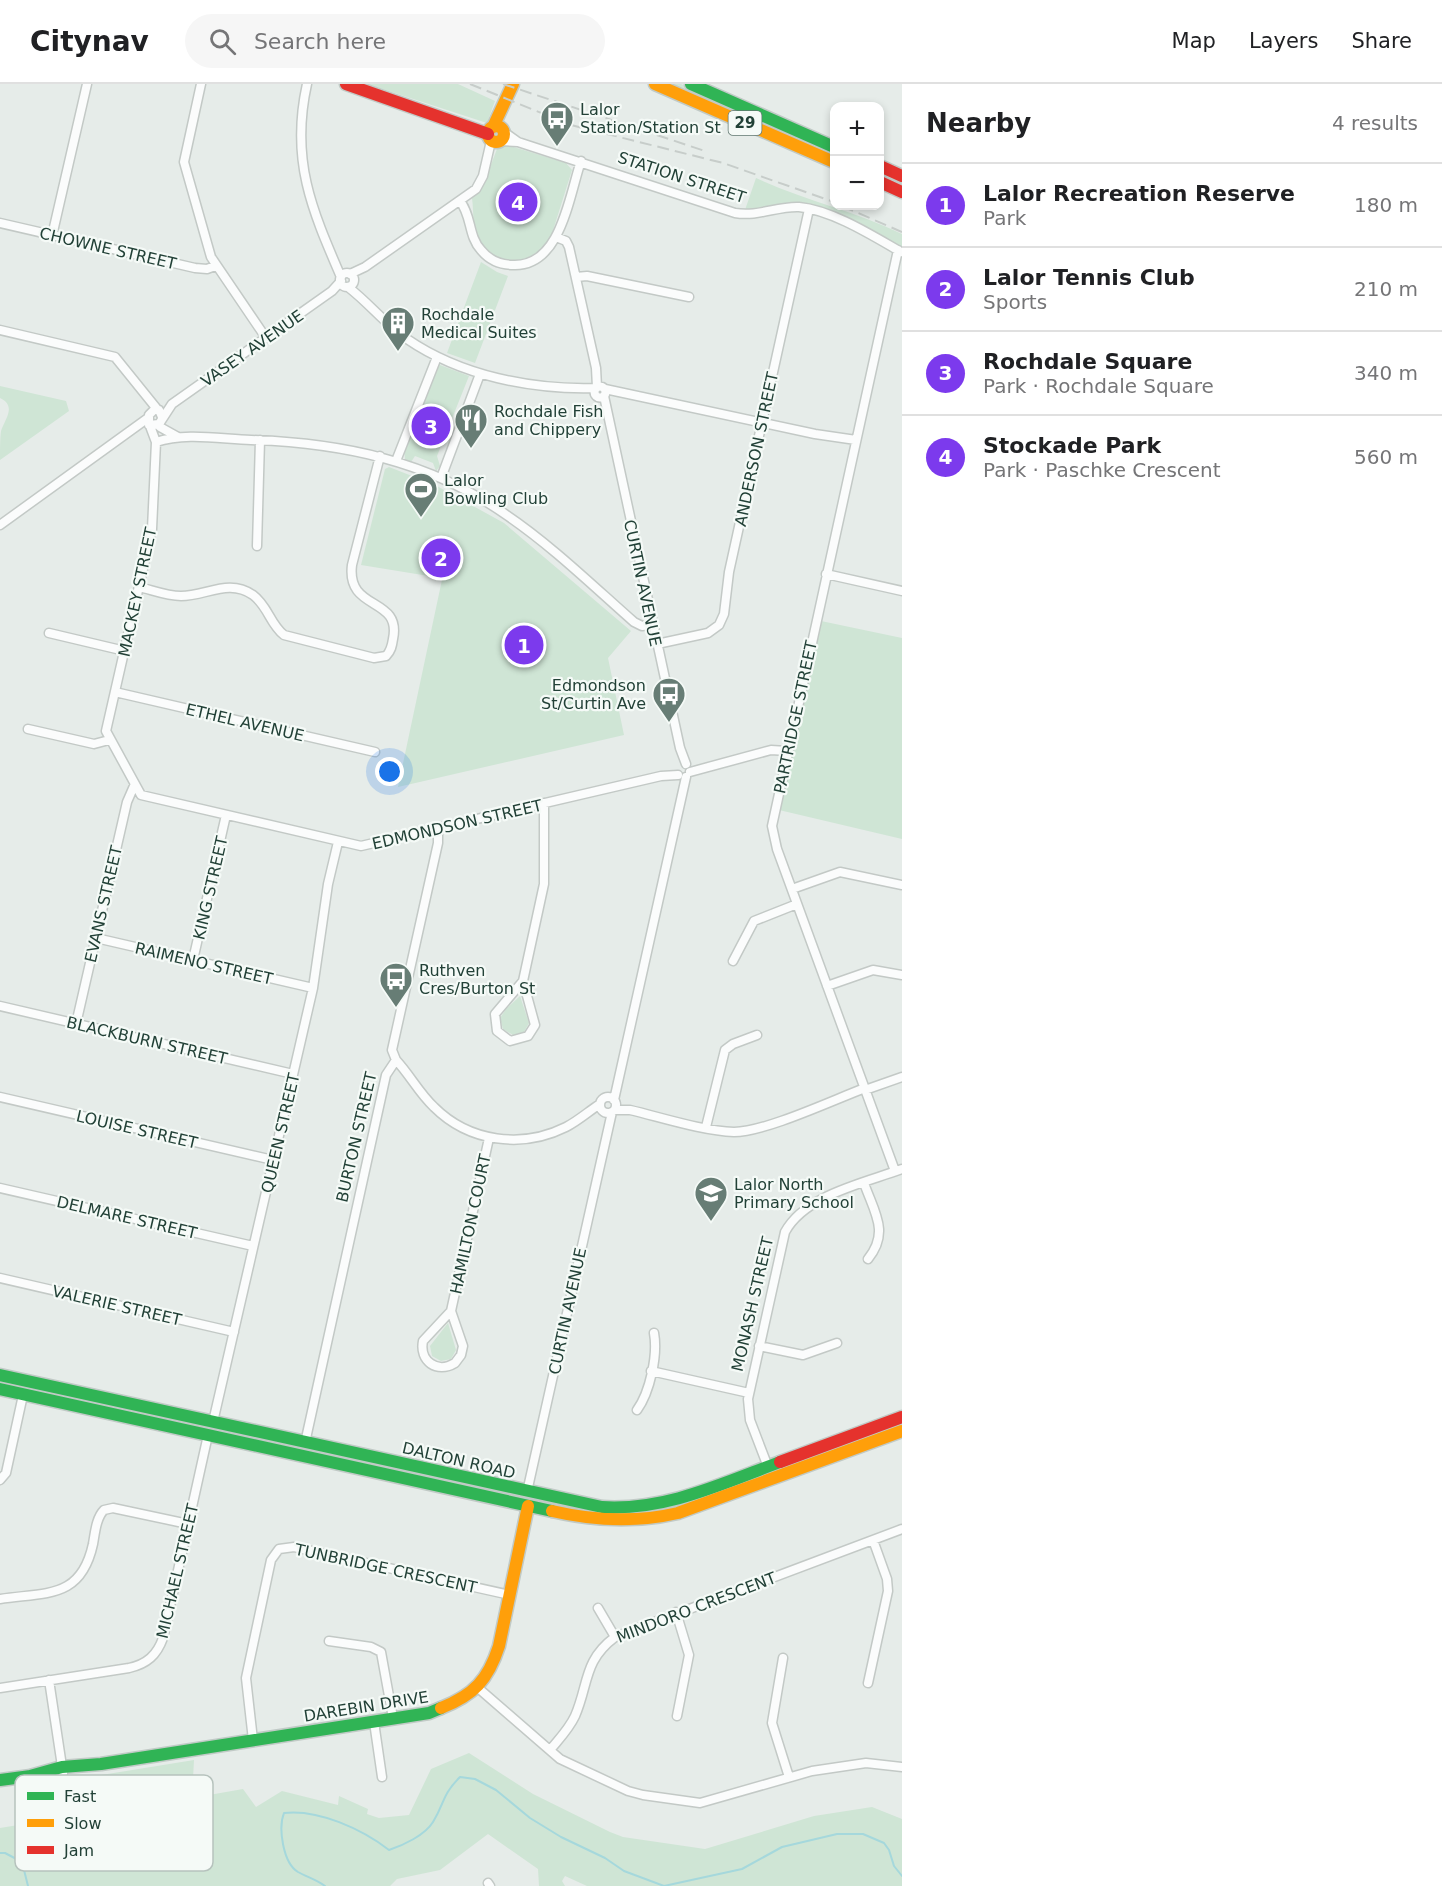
<!DOCTYPE html>
<meta charset="utf-8">
<style>
:root{--surface:#fff;--page:#f6f6f6;--text:#202124;--muted:#757577;--line:#e0e0e0;--accent:#7c3aed}
body{margin:0;font-family:"DejaVu Sans",sans-serif;background:var(--page);color:var(--text)}
.controls{position:absolute;right:18px;top:18px;display:grid;overflow:hidden;border-radius:12px;box-shadow:0 3px 9px #0003}
.controls button{width:54px;height:54px;display:grid;place-items:center;padding:0;border:0;border-bottom:2px solid var(--line);background:var(--surface);color:var(--text);font:30px sans-serif}
.you{position:absolute;left:390px;top:688px;width:21px;height:21px;margin:-15px;border:4px solid #fff;border-radius:50%;background:#1a73e8;box-shadow:0 0 0 9px #1a73e833}
.badge{display:grid;place-items:center;width:39px;height:39px;border-radius:50%;background:var(--accent);color:#fff;font-size:20px;font-weight:700}
.pin{position:absolute;translate:-50% -50%;border:3px solid #fff;box-shadow:0 2px 6px #0006}
.list{margin:0;padding:0;list-style:none}
h2{display:flex;justify-content:space-between;align-items:center;height:78px;margin:0;padding:0 24px;font-size:26px}
h2 small{font-size:20px;font-weight:400;color:var(--muted)}
.list li{display:grid;grid-template-columns:39px 1fr auto;gap:18px;align-items:center;box-sizing:border-box;height:84px;padding:0 24px;border-top:2px solid var(--line)}
.list b{display:block;font-size:22px;white-space:nowrap}
.list p{margin:0;font-size:20px;white-space:nowrap;color:var(--muted)}
.list em{font-size:20px;font-style:normal;color:var(--muted)}
.icon{flex:none;width:33px;height:33px;fill:none;stroke:currentColor;stroke-width:2;stroke-linecap:round;stroke-linejoin:round}
.map{position:relative;flex:none;width:902px;height:1802px;overflow:hidden}
header{display:flex;align-items:center;gap:36px;box-sizing:border-box;height:84px;padding:0 30px;background:var(--surface);border-bottom:2px solid var(--line)}
header strong{font-size:28px}
nav{display:flex;gap:33px;margin-inline-start:auto;font-size:21px}
.search{width:420px;height:54px;background:var(--page);display:flex;align-items:center;gap:15px;box-sizing:border-box;padding:0 21px;border-radius:33px;color:var(--muted);font-size:22px}
main{display:flex}
aside{flex:1;background:var(--surface)}
.map>svg:first-child{display:block}
.green{fill:#cfe5d5}
.lines{fill:none;stroke-linecap:round;stroke-linejoin:round}
.stream{stroke:#a5d8dc;stroke-width:2}
.street-casing{stroke:#c3c9c6;stroke-width:11}
.fast-casing{stroke:#c1cac6;stroke-width:15}
.slow-casing{stroke:#c1cac6;stroke-width:15}
.jam-casing{stroke:#c1cac6;stroke-width:15}
.street{stroke:#fbfcfc;stroke-width:8}
.fast{stroke:#30b455;stroke-width:12}
.slow{stroke:#ff9f0a;stroke-width:12}
.jam{stroke:#e5322d;stroke-width:12}
.rail{stroke:#c7cdca;stroke-width:2;stroke-dasharray:12 6;stroke-linecap:butt}
.labels{text-anchor:middle;stroke-width:4.5;stroke-linejoin:round;paint-order:stroke}
.shield{fill:#f5faf7;stroke:#617871;stroke-width:1.5}
.shield-label{font-size:15px;font-weight:bold;fill:#224137}
.poi-label{font-size:16px;fill:#224137;stroke:#f5faf7;text-anchor:start}
.street-label{font-size:16px;fill:#224137;stroke:#f5faf7}
.key{fill:#f5faf7;stroke:#b6c2bd;stroke-width:1.5}
.key-label{font-size:16px;fill:#224137}
</style>
<header>
<strong>Citynav</strong>
<div class="search"><svg class="icon" aria-label="search" viewBox="0 0 24 24"><circle cx="10" cy="10" r="6"/><path d="M15 15l6 6"/></svg>Search here</div>
<nav><a>Map</a><a>Layers</a><a>Share</a></nav>
</header>
<main>
<div class="map">
<svg width="902" height="1802" viewBox="0 0 902 1802">
<rect width="100%" height="100%" fill="#e6ece9"/>
<!-- green -->
<path class="green" d="M367,0H458L495,17L487,39Z
M672,0H681L834,67V75L715,22Z
M504,60L566,79L572,86L550,156C535,177 495,190 479,160C472,146 474,128 472,114L484,99L497,65Z
M756,94C803,116 855,127 902,150V164L808,121L745,126Z
M481,178L497,188L508,192L475,279L447,269Z
M440,281L469,292L437,372L440,382L436,387L433,379L415,372L411,378L405,375L404,364L436,282Z
M0,302L66,317L69,327L0,376C0,368 0,354 1,347C5,335 17,322 0,314Z
M389,383L435,401L504,439L631,547L608,574L624,651L398,703L443,491L441,494L361,481L385,385Z
M821,537L902,554V755L779,726Z
M520,912L529,939L524,948L513,951L503,945L500,934L506,925Z
M448,1239L456,1266L451,1275L441,1277L432,1272L430,1262Z
M469,1669L533,1710L610,1748L623,1753L705,1765L814,1732L872,1723L902,1735V1802H587L565,1792L562,1797L565,1802H539L538,1785L488,1750L440,1786L397,1795L390,1802H0V1744L49,1736L52,1699L194,1676L192,1714L243,1705L256,1723L282,1707L338,1721L339,1712L368,1725L367,1730L379,1734L409,1731L431,1685Z"/>
<g class="lines">
<!-- stream -->
<path class="stream" d="M0,1769H5L22,1778L28,1802
M325,1802C317,1796 307,1793 298,1788C283,1779 278,1744 284,1729C318,1725 362,1745 389,1766C404,1761 425,1751 433,1738C445,1719 441,1712 460,1693L475,1695L496,1706L530,1734L561,1753L605,1774L624,1787L664,1802L742,1785L782,1763L837,1750H863L884,1759L889,1766L894,1782L902,1792"/>
<defs>
<path id="street" d="M201,0L184,78L211,173L266,254
M307,0C290,76 312,126 341,193
M504,48L518,58L735,129C758,133 777,122 799,123C832,126 873,152 901,168
M500,57L518,58
M460,117C472,132 468,152 481,166C489,176 501,181 514,181C561,182 569,112 581,77
M0,139L195,184L207,185L215,182
M52,152L87,0
M556,153L566,157L569,163L596,284L597,303
M340 196a7 7 0 1 1 14 0a7 7 0 1 1-14 0Z
M350,190L365,183L476,105L483,92L491,57
M576,193L587,192L689,213
M348,203C369,219 385,240 407,255C461,292 532,306 596,304
M0,246L115,273L157,325
M594.5 308a5.5 5.5 0 1 1 11 0a5.5 5.5 0 1 1-11 0Z
M605,305L815,350L856,356
M604,312L680,664L686,680
M162,333L159,326H154L149,331V341L159,340L172,320L332,207L341,197
M150,342L156,358L152,445L106,647L141,711L361,762L661,692L678,691
M160,343L178,353
M156,358C185,348 221,355 251,356C342,359 429,377 505,430C551,461 592,501 634,538L642,542L652,541
M396,377L437,273
M441,394L480,290
M0,441L148,334
M257,462L260,356
M826,490L902,507
M139,503C152,506 167,512 181,512C206,512 229,494 253,511C268,522 270,540 284,551L374,574L386,572C391,567 392,562 393,555C402,512 346,528 352,481L380,372
M49,549L125,567
M657,560L708,549L719,541L724,530L729,488L809,125
M115,608L375,668
M28,645L94,660L109,656
M690,688L771,666L787,667
M792,805L840,788L902,801
M96,854L313,904
M193,876L226,731
M733,877L754,837L797,820
M523,897L495,930L497,947L510,957L528,952L535,941L523,897L544,800V719
M827,902L873,886L902,891
M0,922L293,990
M76,940L127,718L134,702
M396,976C410,991 419,1009 434,1023C469,1058 522,1065 566,1043C578,1037 589,1027 600,1020
M865,1006L902,993
M600 1021a8 8 0 1 1 16 0a8 8 0 1 1-16 0Z
M0,1013L273,1076
M614,1016L686,693
M615,1026H630C660,1033 703,1047 734,1048C765,1048 833,1016 865,1004
M706,1043L725,966L733,960L757,951
M895,1087L777,765L772,742L898,166
M864,1099C874,1128 890,1148 868,1175
M0,1104L253,1162
M0,1194L234,1248
M451,1227L423,1257C419,1277 437,1290 455,1279L461,1271L463,1262L451,1227L489,1054
M759,1262L803,1271L837,1259
M651,1287L749,1309
M637,1326C650,1308 658,1271 654,1249
M213,1338L313,904L328,800L338,758
M305,1359L386,991L396,976L392,966L438,759V744
M768,1383L750,1336L748,1315L785,1148C805,1111 864,1099 902,1085
M0,1396L6,1389L23,1311
M527,1408L612,1028
M0,1515C47,1508 81,1515 93,1460C95,1449 96,1434 104,1426L113,1424L188,1440
M598,1524L615,1553
M676,1528L689,1571L677,1632
M329,1557L371,1563L381,1568L393,1634
M783,1574L772,1639L789,1693
M49,1596L63,1689
M868,1599L888,1507L887,1495L873,1456
M477,1603L560,1675L628,1707L643,1711L700,1719L812,1687L866,1679L902,1683
M0,1604L129,1584C147,1580 157,1571 163,1554L208,1351
M374,1638L382,1693
M253,1656L246,1594L271,1476L279,1465L294,1463L510,1511
M550,1666C559,1655 569,1645 575,1632C589,1600 583,1577 615,1553L902,1445
M488,1799L490,1802"/>
<path id="fast" d="M691,0L834,63
M0,1291L602,1423C665,1427 721,1400 780,1378
M0,1305L552,1427
M30,1692L62,1683L101,1680L429,1629L441,1624
M0,1696L38,1691"/>
<path id="slow" d="M655,0L834,78
M488 50a8 8 0 1 1 16 0a8 8 0 1 1-16 0Z
M493,43L513,0
M552,1427C595,1437 635,1439 678,1429L902,1347
M441,1624C474,1611 488,1596 499,1562L528,1422"/>
<path id="jam" d="M346,0L488,50
M880,82L902,92
M880,98L902,108
M780,1378L902,1333"/>
</defs>
<!-- street casing -->
<use href="#street" class="street-casing"/>
<!-- fast casing -->
<use href="#fast" class="fast-casing"/>
<!-- slow casing -->
<use href="#slow" class="slow-casing"/>
<!-- jam casing -->
<use href="#jam" class="jam-casing"/>
<!-- street -->
<use href="#street" class="street"/>
<!-- fast -->
<use href="#fast" class="fast"/>
<!-- slow -->
<use href="#slow" class="slow"/>
<!-- jam -->
<use href="#jam" class="jam"/>
<!-- rail -->
<path class="rail" d="M470,0L571,41L723,79L834,118
M503,0L708,68
M842,122L902,148"/>
</g>
<!-- icons -->
<defs>
<symbol id="bus-pin" viewBox="-11 -11 22 30"><path d="M0 17L-7.5 6A9.5 9.5 0 1 1 7.5 6Z" fill="#677d75" stroke="#f5faf7"/><path d="M-5-6H5V4H4V6H2V4H-2V6H-4V4H-5ZM-3.5-4V0h7V-4ZM-3.5 1.2v1.5H-2V1.2ZM2 1.2v1.5H3.5V1.2Z" fill="#fff"/></symbol>
<symbol id="building-pin" viewBox="-11 -11 22 30"><path d="M0 17L-7.5 6A9.5 9.5 0 1 1 7.5 6Z" fill="#677d75" stroke="#f5faf7"/><path d="M-4-6H4V6H1V3H-1V6H-4ZM-2.5-4.3h1.7v1.8h-1.7ZM.8-4.3h1.7v1.8H.8ZM-2.5-1h1.7V.8h-1.7ZM.8-1h1.7V.8H.8Z" fill="#fff"/></symbol>
<symbol id="restaurant-pin" viewBox="-11 -11 22 30"><path d="M0 17L-7.5 6A9.5 9.5 0 1 1 7.5 6Z" fill="#677d75" stroke="#f5faf7"/><path d="M-5-6h1v4h1v-4h1v4h1v-4h1v5L-1.5 .5V6h-2V.5L-5-1ZM5-6V6H3V1.5H1.5Q1.5-4 5-6Z" fill="#fff"/></symbol>
<symbol id="stadium-pin" viewBox="-11 -11 22 30"><path d="M0 17L-7.5 6A9.5 9.5 0 1 1 7.5 6Z" fill="#677d75" stroke="#f5faf7"/><path d="M0-5a6.5 5 0 1 0 0 10a6.5 5 0 1 0 0-10ZM-3.5-1.8h7v3.6h-7Z" fill="#fff"/></symbol>
<symbol id="school-pin" viewBox="-11 -11 22 30"><path d="M0 17L-7.5 6A9.5 9.5 0 1 1 7.5 6Z" fill="#677d75" stroke="#f5faf7"/><path d="M0-5L7-2L0 1L-7-2ZM-4 1L0 2.5L4 1V4Q0 6-4 4Z" fill="#fff"/></symbol>
</defs>
<g fill-rule="evenodd">
<use href="#bus-pin" x="538" y="15" width="38" height="52"/>
<use href="#building-pin" x="379" y="220" width="38" height="52"/>
<use href="#restaurant-pin" x="452" y="317" width="38" height="52"/>
<use href="#stadium-pin" x="402" y="386" width="38" height="52"/>
<use href="#bus-pin" x="650" y="591" width="38" height="52"/>
<use href="#bus-pin" x="377" y="876" width="38" height="52"/>
<use href="#school-pin" x="692" y="1090" width="38" height="52"/>
</g>
<g class="labels">
<!-- shield labels -->
<rect class="shield" x="728.5" y="27" width="33" height="24" rx="4.5"/>
<g class="shield-label">
<text x="745" y="44">29</text>
</g>
<!-- poi labels -->
<g class="poi-label">
<text x="580" y="31">Lalor<tspan x="580" dy="18">Station/Station St</tspan></text>
<text x="421" y="236">Rochdale<tspan x="421" dy="18">Medical Suites</tspan></text>
<text x="494" y="333">Rochdale Fish<tspan x="494" dy="18">and Chippery</tspan></text>
<text x="444" y="402">Lalor<tspan x="444" dy="18">Bowling Club</tspan></text>
<text x="646" y="607" text-anchor="end">Edmondson<tspan x="646" dy="18">St/Curtin Ave</tspan></text>
<text x="419" y="892">Ruthven<tspan x="419" dy="18">Cres/Burton St</tspan></text>
<text x="734" y="1106">Lalor North<tspan x="734" dy="18">Primary School</tspan></text>
</g>
<!-- street labels -->
<g class="street-label">
<text transform="translate(682 93) rotate(18)" y="6">STATION STREET</text>
<text transform="translate(108 164) rotate(13)" y="6">CHOWNE STREET</text>
<text transform="translate(252 264) rotate(-35)" y="6">VASEY AVENUE</text>
<text transform="translate(756 365) rotate(-78)" y="6">ANDERSON STREET</text>
<text transform="translate(643 499) rotate(78)" y="6">CURTIN AVENUE</text>
<text transform="translate(137 508) rotate(-78)" y="6">MACKEY STREET</text>
<text transform="translate(795 633) rotate(-78)" y="6">PARTRIDGE STREET</text>
<text transform="translate(245 638) rotate(13)" y="6">ETHEL AVENUE</text>
<text transform="translate(457 740) rotate(-13)" y="6">EDMONDSON STREET</text>
<text transform="translate(210 804) rotate(-77)" y="6">KING STREET</text>
<text transform="translate(103 820) rotate(-77)" y="6">EVANS STREET</text>
<text transform="translate(204 879) rotate(13)" y="6">RAIMENO STREET</text>
<text transform="translate(147 956) rotate(13)" y="6">BLACKBURN STREET</text>
<text transform="translate(137 1045) rotate(13)" y="6">LOUISE STREET</text>
<text transform="translate(280 1049) rotate(-77)" y="6">QUEEN STREET</text>
<text transform="translate(356 1053) rotate(-77)" y="6">BURTON STREET</text>
<text transform="translate(127 1133) rotate(13)" y="6">DELMARE STREET</text>
<text transform="translate(470 1140) rotate(-78)" y="6">HAMILTON COURT</text>
<text transform="translate(752 1220) rotate(-77)" y="6">MONASH STREET</text>
<text transform="translate(117 1221) rotate(13)" y="6">VALERIE STREET</text>
<text transform="translate(567 1227) rotate(-78)" y="6">CURTIN AVENUE</text>
<text transform="translate(459 1376) rotate(13)" y="6">DALTON ROAD</text>
<text transform="translate(386 1484) rotate(12)" y="6">TUNBRIDGE CRESCENT</text>
<text transform="translate(177 1487) rotate(-77)" y="6">MICHAEL STREET</text>
<text transform="translate(696 1523) rotate(-21)" y="6">MINDORO CRESCENT</text>
<text transform="translate(366 1622) rotate(-9)" y="6">DAREBIN DRIVE</text>
</g>
</g>
<!-- legend -->
<rect x="15" y="1691" width="198" height="96" rx="9" class="key"/>
<rect x="27" y="1708" width="27" height="8" fill="#30b455"/>
<rect x="27" y="1735" width="27" height="8" fill="#ff9f0a"/>
<rect x="27" y="1762" width="27" height="8" fill="#e5322d"/>
<g class="key-label">
<text x="64" y="1718">Fast</text>
<text x="64" y="1745">Slow</text>
<text x="64" y="1772">Jam</text>
</g>
</svg>
<div class="controls">
<button>+</button>
<button>−</button>
</div>
<div class="you"></div>
<div class="pin badge" style="left:524px;top:561px">1</div>
<div class="pin badge" style="left:441px;top:474px">2</div>
<div class="pin badge" style="left:431px;top:342px">3</div>
<div class="pin badge" style="left:518px;top:118px">4</div>
</div>
<aside>
<h2>Nearby<small>4 results</small></h2>
<ul class="list">
<li><span class="badge">1</span><div><b>Lalor Recreation Reserve</b><p>Park</p></div><em>180 m</em></li>
<li><span class="badge">2</span><div><b>Lalor Tennis Club</b><p>Sports</p></div><em>210 m</em></li>
<li><span class="badge">3</span><div><b>Rochdale Square</b><p>Park · Rochdale Square</p></div><em>340 m</em></li>
<li><span class="badge">4</span><div><b>Stockade Park</b><p>Park · Paschke Crescent</p></div><em>560 m</em></li>
</ul>
</aside>
</main>
